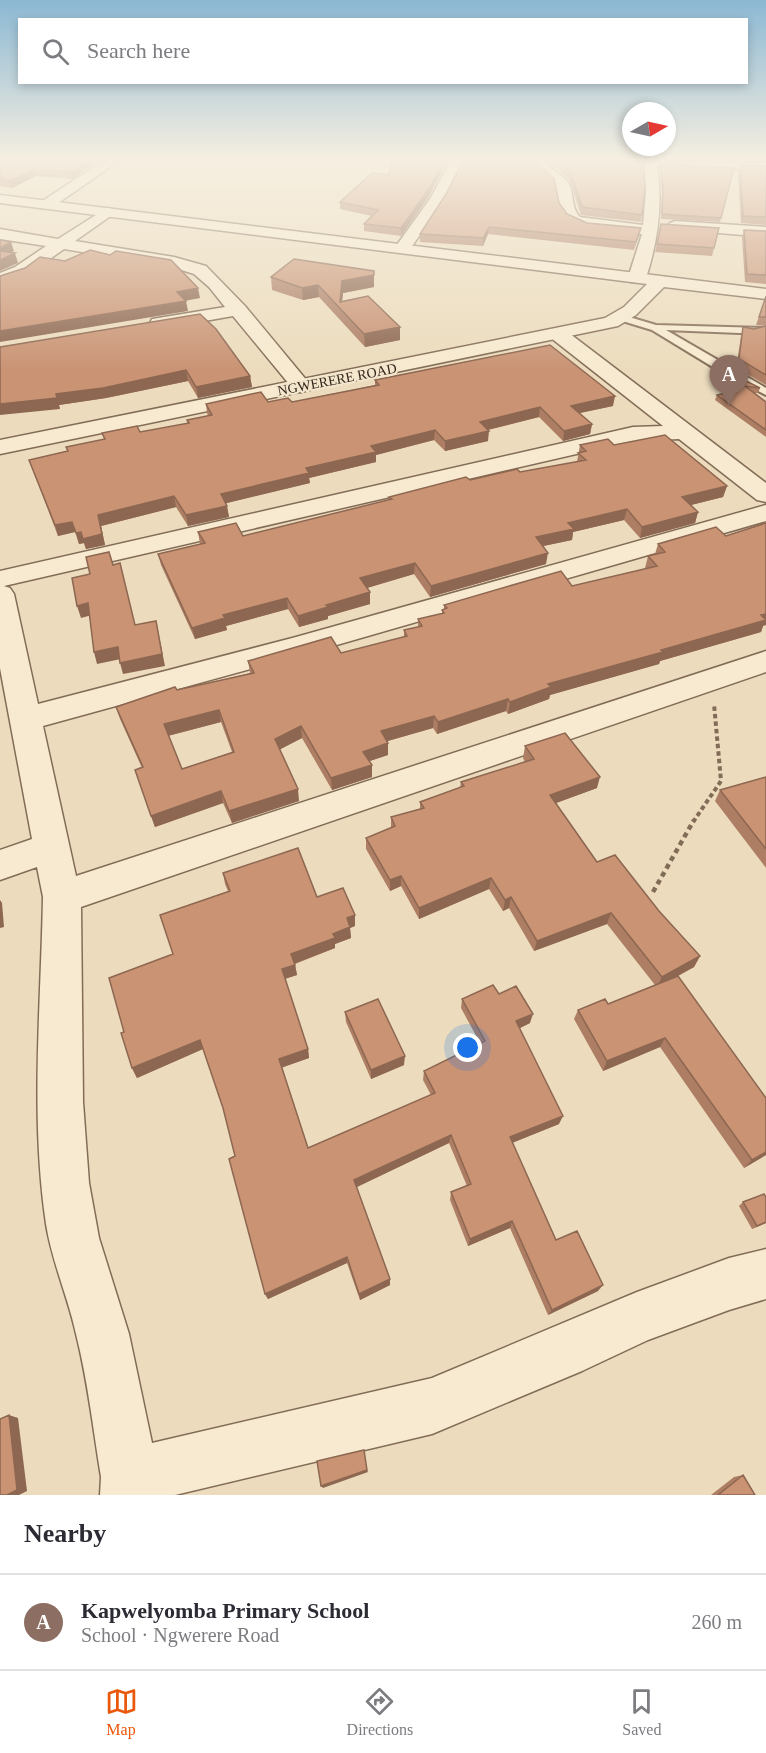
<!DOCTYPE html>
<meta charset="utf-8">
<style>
:root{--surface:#fff;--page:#f2f2f3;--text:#2b2b33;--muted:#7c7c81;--line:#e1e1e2;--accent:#ea580c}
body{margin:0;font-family:Georgia,serif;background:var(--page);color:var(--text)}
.compass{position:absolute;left:622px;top:102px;width:54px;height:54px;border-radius:50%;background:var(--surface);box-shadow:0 3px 9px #0003;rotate:81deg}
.you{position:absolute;left:468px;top:1048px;width:21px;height:21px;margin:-15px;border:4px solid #fff;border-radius:50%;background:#1a73e8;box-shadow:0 0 0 9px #1a73e833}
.badge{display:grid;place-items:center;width:39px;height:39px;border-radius:50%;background:var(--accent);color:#fff;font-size:20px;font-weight:700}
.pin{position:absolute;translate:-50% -50px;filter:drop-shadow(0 2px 3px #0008)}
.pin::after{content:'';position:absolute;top:32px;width:21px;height:18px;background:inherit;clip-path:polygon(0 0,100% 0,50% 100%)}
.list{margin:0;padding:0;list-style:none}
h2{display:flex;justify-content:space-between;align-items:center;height:78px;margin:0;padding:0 24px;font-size:26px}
h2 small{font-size:20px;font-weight:400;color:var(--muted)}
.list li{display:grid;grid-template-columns:39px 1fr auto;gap:18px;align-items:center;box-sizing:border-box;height:96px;padding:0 24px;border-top:2px solid var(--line)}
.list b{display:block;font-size:22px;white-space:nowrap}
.list p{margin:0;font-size:20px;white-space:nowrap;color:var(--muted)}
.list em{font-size:20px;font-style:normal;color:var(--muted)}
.icon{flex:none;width:33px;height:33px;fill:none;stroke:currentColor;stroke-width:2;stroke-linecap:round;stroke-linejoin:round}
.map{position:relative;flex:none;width:766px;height:1495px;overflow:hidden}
.search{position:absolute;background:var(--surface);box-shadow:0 3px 9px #0003;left:18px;right:18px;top:18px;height:66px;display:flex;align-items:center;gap:15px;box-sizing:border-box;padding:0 21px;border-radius:0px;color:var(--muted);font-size:22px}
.sheet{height:174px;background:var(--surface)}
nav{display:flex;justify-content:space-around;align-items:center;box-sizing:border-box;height:84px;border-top:2px solid var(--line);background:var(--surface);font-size:16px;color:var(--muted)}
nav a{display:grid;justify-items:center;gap:3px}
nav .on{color:var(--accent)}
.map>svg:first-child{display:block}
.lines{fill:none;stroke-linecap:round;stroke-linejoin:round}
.service-casing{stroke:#836c57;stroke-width:4}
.minor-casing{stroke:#836c57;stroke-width:3}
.tertiary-casing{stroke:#836c57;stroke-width:3}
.path-far1{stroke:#836c57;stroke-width:4;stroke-dasharray:4.5 3;stroke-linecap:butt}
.path{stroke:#836c57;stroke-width:4.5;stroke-dasharray:5 4;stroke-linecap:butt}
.service{fill:#f7ead0;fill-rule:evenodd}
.minor{fill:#f7ead0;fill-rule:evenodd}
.tertiary{fill:#f7ead0;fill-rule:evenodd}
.wall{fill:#ad7e64;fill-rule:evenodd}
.shaded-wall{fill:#8d6751}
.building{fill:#c99374;stroke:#8d6751;stroke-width:1.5;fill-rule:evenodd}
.labels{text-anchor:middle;stroke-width:4.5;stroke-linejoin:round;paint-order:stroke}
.far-street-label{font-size:14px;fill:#33261b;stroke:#f3e6cc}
</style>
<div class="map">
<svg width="766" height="1495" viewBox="0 0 766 1495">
<rect width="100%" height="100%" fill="#ecdcbd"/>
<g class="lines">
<defs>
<path id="service" d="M619,314L656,325L766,328V334L666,330L766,388V395L721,372L652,330L616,319L614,317Z"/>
<path id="minor" d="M103,161H119L51,208H41L39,205L41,202Z
M451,161H464L444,200L408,252H396L394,249L430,199Z
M533,161H546C551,171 560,173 567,181C575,191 570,207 580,217L643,225L646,192L644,166L627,165L621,161L766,163V171L657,166C663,205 658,241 646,278L643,282H631L628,278L642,234C620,232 572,234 562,213C557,205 560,193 555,185C549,176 538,173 533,161Z
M107,208L112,209L114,212L112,215L75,241L174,257L206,266L245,306L308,382L311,386L308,390L301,392L294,390L233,316L159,329L152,327L150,323L152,319L225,307L209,287L194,274L172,267L64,249L27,275L0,284V273L15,267L46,246L0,239V229L58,239Z
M675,221L766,227V237L670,229L667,226L670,223Z
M558,328L565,330L766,483V502L757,500L679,439L633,441L4,586L10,588L14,594L38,704L296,637L766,505V521L309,653L43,726L76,876L766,651V672L81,907L83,1102L89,1183L99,1238L129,1334L152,1443L432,1378L637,1292L729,1258L766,1249V1299L729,1310L648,1340L582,1371L432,1434L175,1495H100L101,1477C93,1429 88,1381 76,1334C68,1297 52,1262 46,1224C30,1116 41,1006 43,897L37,867L0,880V850L32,839L0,668V571L633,427L663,426L551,338L549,334L551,330Z"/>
<path id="tertiary" d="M0,195L766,289V299L664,287L636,315L618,326L0,454V440L605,318L624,307L647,284L0,203Z"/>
</defs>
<!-- service casing -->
<use href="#service" class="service-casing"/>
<!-- minor casing -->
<use href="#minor" class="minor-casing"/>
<!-- tertiary casing -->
<use href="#tertiary" class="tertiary-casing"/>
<!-- path-far1 -->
<path class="path-far1" d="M693,822L721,781L714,704"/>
<!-- path -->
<path class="path" d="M653,892L694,820"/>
<!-- service -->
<use href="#service" class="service"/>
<!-- minor -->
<use href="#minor" class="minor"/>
<!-- tertiary -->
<use href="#tertiary" class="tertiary"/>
</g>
<!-- wall -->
<path class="wall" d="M0,161H98L72,179L36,176L12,188L0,186Z
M549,161H643L642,215L641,222L581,215L569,179Z
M660,164L734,168L720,222L661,219L662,192L660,168Z
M740,165L766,166V225L741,223L738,172Z
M446,194L559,203L567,214L587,223L641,228L639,236L634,250L488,234L483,246L420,242V234Z
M428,198L401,236L364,231V224L372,216L340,209V202Z
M661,224L719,228L712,256L655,252Z
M744,230L766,231V284L745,282L742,238Z
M271,277L374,287L343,293L342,302L400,340L365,347L319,297L303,300L272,290Z
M766,296V326L756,325Z
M766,326V385L736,368L741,336L743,327L754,329Z
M0,347L250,376L252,387L198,398L188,381L106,398L59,405L60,409Z
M736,376L760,388L758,393H754L766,402V437L715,400L717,395L733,391Z
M375,380L613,406L580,413L592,424L590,434L563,441L539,417L488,430V441L445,451L434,440L376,455V462L309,478L310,483L226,503L229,517L188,526L176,507L101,526L105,545L86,549L84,543L79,544L75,532L58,536L29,460L68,451L104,439L102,433L140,432L188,424L187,420L208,416L207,413L206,404L292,402L375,385Z
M580,445H614L727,486L723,497L691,505L698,512L695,523L640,538L624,520L573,532L572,540L543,546L546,564L430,597L414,574L367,588L370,592V604L328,616V619L299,627L288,609L226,626L227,630L195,639L161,565L158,554L200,544L198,532L243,536L389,500V497L470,480L520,472L577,462Z
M658,544L763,626L761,632L660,661L659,664L550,695L549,699L508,714L506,711L437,734L433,728L387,741L388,755L369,761L372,777L332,790L302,738L280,749L299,801L232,823L223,803L155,827L139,782L142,768L120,719L116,707L177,690L250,673L248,661L341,653L404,637V630L418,627V619L442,614V610L444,609V605L572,586L646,569L645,568L648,556L655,554ZM221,722L232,752L182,769L168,736Z
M525,746L597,788L556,803L597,862L659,911L700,956L694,967L673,979L766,1098V1155L744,1168L660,1047L603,1071L574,1019L578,1010L608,1004L655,985L607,924L534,951L509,908L503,911L489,889L419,919L401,886L390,891L366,849V838L391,828V817L420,809V802L460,788L461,782L525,762L523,758Z
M766,777V868L715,801L720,790Z
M223,873L317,897L355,926L350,928L351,938L335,944V948L295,964L297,975L285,979L308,1049L309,1058L282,1067L308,1148L431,1095L423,1080L424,1071L480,1043L461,1008L462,999L499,994L530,1023L520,1028L559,1124L512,1143L556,1240L598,1291L548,1315L510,1228L468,1246L450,1200L451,1192L467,1186L449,1143L356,1187L390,1279V1285L360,1300L347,1263L268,1299L265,1294L235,1156L223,1108L203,1049L137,1078L132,1068L124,1032L173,954L228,891L225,884Z
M345,1012L404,1065L371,1079L346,1022Z
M766,1197V1223L752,1229L739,1206L743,1202Z
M743,1475L755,1495H711L734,1477Z"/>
<!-- shaded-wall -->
<path class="shaded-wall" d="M86,161H98L72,179L70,172Z
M445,161H448L428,198L401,236V228Z
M34,169L36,176L12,188L10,181Z
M489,227L488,234L483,246V238Z
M11,242L14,251L0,258V248Z
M15,253L18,263L0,271V260Z
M374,275V287L343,293L341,309L340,302L342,281Z
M318,285L319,297L303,300L302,288Z
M198,288L200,298L179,302L177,292Z
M186,301L188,311L0,342V331Z
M400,327V340L365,347L364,334Z
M186,370L188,381L106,398L59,405L56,394Z
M250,376L252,387L198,398L196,387Z
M615,396L613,406L570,415L571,406Z
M57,398L60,409L0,415V404Z
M540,407L539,417L479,432L480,422Z
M592,424L590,434L563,441L564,431Z
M435,430L434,440L376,455V462L309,478L310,483L223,504L221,494L306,468L371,446Z
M489,431L488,441L445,451V441Z
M727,486L723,497L679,508L682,497Z
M174,496L176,507L101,526L105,545L86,549L84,543L79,544L76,533L98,515Z
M227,506L229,517L188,526L186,515Z
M627,509L624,520L573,532L572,540L534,548L536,537L568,523Z
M698,512L695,523L640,538L642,527Z
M72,522L75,532L58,536L55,525Z
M548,553L546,564L430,597L431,586Z
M415,563L414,574L360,590V578Z
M370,592V604L328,616V619L299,627L298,616L326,605Z
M287,598L288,609L226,626L227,630L195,639L192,628L223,615Z
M88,603L92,615L81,618L77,606Z
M766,614V625L763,626L761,632L660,661L659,664L550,695L549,699L508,714L510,702L548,684L661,650Z
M156,621L165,666L123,674L120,663Z
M118,647L121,659L97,664L94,652Z
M508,699L506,711L437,734L438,722Z
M219,710L221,722L167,736L164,724Z
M434,716L433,728L381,743V731Z
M301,726L302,738L277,751L275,739Z
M388,743V755L364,763L363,752Z
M372,765V777L332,790L331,778Z
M600,777L597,788L548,806L550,795Z
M298,789L299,801L232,823L229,811Z
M221,791L223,803L155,827L151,816Z
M401,876V886L390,891V880Z
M491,878L489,889L419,919V908Z
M511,897L509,908L503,911L505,900Z
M0,900L2,903L4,927L0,928Z
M611,913L607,924L534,951L537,941Z
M355,915V926L350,928L351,938L335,944V948L293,964L291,954L333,934L347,918Z
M700,956L694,967L657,987L662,977Z
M295,965L297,975L284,979L282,969Z
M533,1014L530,1023L514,1031L516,1021Z
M665,1038L660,1047L603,1071L607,1061Z
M200,1040L203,1049L137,1078L132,1068Z
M308,1049L309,1058L281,1068L279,1059Z
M405,1056L404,1065L371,1079V1070Z
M563,1116L559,1124L507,1145L510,1137Z
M451,1135L449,1143L355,1188L354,1180Z
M766,1152V1155L744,1168L752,1160Z
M512,1221L510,1228L468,1246L470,1239Z
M766,1222V1223L752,1229L757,1226Z
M347,1257V1263L268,1299L265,1294Z
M390,1279V1285L360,1300L359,1294Z
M603,1285L598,1291L548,1315L552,1310Z
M9,1415L18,1418L27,1491L19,1495H7Z
M367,1470L368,1472L323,1488L321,1486Z"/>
<!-- building -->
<path class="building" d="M0,161H86L70,172L34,169L10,181L0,179Z
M391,161H445L428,190L401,228L364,224L378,210L340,202L372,173L389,175Z
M463,161H536L554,179L559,203L567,214L587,223L641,228L636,242L489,227L483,238L420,234L446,194Z
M557,161H643L645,185L642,215L582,207L570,172Z
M660,164L734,168L721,218L662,214L663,188Z
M740,165L766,166V217L743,216Z
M661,224L719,228L714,248L657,244Z
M744,230L766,231V275L747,274Z
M0,240L11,242L0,248Z
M90,250L110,255L116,251L171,260L198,288L177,292L186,301L0,331V276L25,268L40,257L65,261Z
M0,251L15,253L0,260Z
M294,259L374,271V275L342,281L340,302L368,296L400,327L364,334L318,285L302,288L271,277Z
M766,296V317H759Z
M200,314L216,329L250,376L196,387L186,370L103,388L56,394L57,398L0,404V347Z
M766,326V375L739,359L743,327L754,329Z
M550,345L615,396L571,406L592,424L564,431L540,407L480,422L489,431L445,441L435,430L371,446L376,452L306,468L309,473L221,494L227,506L186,515L174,496L98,515L102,534L83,539L81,532L76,533L72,522L55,525L29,460L68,451L66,447L105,439L102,433L137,426L140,432L189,423L187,420L212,415L206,404L261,392L268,402L288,398L292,402L379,385L375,380Z
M736,376L760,388L745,386L766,402V430L717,395L734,391Z
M665,435L727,486L682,497L698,512L642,527L627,509L568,523L574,529L536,537L548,553L431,586L415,563L360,578L370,592L326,605L328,607L298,616L287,598L223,615L225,618L192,628L158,554L205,543L198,532L236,523L243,536L392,499L389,497L466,477L470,480L517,469L520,472L586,460L578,453L586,451L580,445L608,439L614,445Z
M766,523V614L761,615L766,620L661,650L663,652L548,684L551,687L510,702L508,699L438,722L434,716L381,731L388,743L363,752L372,765L331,778L301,726L275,739L298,789L229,811L221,791L151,816L135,770L143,767L116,707L175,687L177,690L254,673L248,661L331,637L341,653L407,636L404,630L422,626L418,619L444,613L442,610L447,608L444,605L561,571L572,586L657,566L648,556L665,552L658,544L716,527L726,536ZM219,710L234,752L182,769L164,724Z
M109,552L113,565L120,563L135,625L156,621L162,654L120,663L118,647L94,652L88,603L77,606L72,578L90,574L86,557Z
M565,733L600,777L550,795L597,862L615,855L659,911L700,956L662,977L611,913L537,941L511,897L505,900L491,878L419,908L401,876L390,880L366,838L395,826L391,817L424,808L420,802L464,786L461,782L534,759L525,746Z
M766,777V849L720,790Z
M298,848L317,897L343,888L355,915L347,918L350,927L333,934L335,938L291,954L295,965L282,969L308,1049L279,1059L308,1148L435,1093L424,1071L485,1041L462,999L493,985L499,994L516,986L533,1014L516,1021L563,1116L510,1137L556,1240L577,1231L603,1285L552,1310L512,1221L470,1239L451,1192L471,1184L451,1135L354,1180L390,1279L359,1294L347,1257L265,1294L229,1159L235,1156L223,1108L200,1040L132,1068L121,1033L124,1032L109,978L173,954L160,915L230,891L223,873Z
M678,976L766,1098V1152L752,1160L665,1038L607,1061L578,1010L605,999L608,1004Z
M378,999L405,1056L371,1070L345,1012Z
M764,1194L766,1197V1222L757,1226L743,1202Z
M9,1415L17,1490L7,1495H0V1419Z
M364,1450L367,1470L321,1486L317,1461Z
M743,1475L755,1495H718Z"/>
<!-- sky -->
<linearGradient id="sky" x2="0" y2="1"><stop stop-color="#8bb8d3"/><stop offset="0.43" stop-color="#f6efe1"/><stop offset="1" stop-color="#f6efe1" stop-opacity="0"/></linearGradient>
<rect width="766" height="371" fill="url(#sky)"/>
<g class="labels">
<!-- far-street labels -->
<g class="far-street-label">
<text transform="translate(337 379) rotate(-11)" y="5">NGWERERE ROAD</text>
</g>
</g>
</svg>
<svg class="compass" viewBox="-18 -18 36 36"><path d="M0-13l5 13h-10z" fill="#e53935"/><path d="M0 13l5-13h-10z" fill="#7c7c81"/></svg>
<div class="you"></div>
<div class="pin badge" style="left:729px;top:405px;background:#8d6e63">A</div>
<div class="search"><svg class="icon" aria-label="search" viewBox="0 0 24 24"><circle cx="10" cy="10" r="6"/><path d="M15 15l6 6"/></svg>Search here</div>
</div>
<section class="sheet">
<h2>Nearby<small></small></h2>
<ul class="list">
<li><span class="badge" style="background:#8d6e63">A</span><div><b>Kapwelyomba Primary School</b><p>School · Ngwerere Road</p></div><em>260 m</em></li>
</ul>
</section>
<nav>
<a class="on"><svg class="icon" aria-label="map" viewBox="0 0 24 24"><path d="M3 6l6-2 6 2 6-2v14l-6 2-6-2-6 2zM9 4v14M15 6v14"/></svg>Map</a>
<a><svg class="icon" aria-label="directions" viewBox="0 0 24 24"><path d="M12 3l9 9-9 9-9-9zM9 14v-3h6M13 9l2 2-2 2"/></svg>Directions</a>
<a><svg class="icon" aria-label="saved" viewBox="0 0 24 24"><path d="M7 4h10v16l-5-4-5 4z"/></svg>Saved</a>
</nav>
